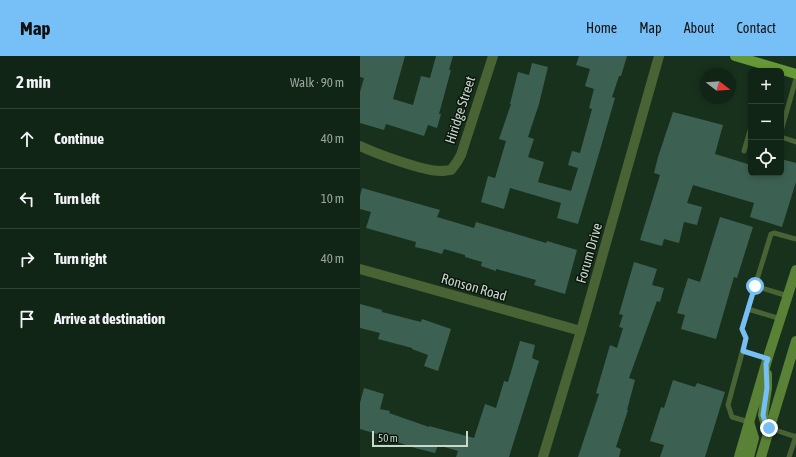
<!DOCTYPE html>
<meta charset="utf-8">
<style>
:root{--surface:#112516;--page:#1e3123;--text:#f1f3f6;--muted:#9ca5a1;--line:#304235;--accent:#77c0f7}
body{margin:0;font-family:"Asap Condensed",sans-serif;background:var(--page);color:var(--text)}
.controls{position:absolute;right:12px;top:12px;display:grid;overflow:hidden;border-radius:6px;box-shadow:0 2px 6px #0003}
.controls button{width:36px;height:36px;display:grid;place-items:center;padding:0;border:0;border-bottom:1px solid var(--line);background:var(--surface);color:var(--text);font:20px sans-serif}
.compass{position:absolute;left:340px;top:12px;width:36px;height:36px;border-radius:50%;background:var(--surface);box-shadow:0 2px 6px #0003;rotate:107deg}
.scale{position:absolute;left:12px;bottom:10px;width:96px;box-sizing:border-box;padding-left:4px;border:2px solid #c9d8cc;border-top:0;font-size:11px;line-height:14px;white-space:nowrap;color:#c9d8cc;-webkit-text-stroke:3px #0b160d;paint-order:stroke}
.stop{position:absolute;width:12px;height:12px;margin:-9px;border:3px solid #77c0f7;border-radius:50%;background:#fff}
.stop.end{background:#77c0f7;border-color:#fff;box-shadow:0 1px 4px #0008}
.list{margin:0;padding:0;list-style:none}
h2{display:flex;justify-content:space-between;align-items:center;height:52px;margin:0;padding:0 16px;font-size:17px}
h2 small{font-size:13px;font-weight:400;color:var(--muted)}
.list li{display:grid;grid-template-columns:26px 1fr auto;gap:12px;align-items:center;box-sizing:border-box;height:60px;padding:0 16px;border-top:1px solid var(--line)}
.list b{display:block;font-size:15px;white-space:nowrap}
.list em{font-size:13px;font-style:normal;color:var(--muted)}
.icon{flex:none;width:22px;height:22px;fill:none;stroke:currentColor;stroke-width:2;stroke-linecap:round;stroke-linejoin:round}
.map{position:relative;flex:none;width:436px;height:401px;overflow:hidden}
header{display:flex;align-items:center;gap:24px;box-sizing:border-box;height:56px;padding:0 20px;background:var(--accent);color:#111}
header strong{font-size:19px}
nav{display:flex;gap:22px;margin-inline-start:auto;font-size:14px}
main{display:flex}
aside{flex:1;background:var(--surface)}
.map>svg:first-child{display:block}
.building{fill:#3c6153}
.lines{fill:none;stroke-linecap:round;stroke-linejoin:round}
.lane{stroke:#4a6335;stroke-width:5}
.street{stroke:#4a6335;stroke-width:10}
.secondary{stroke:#5a8236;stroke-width:10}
.primary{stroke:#669935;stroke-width:10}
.route{stroke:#77c0f7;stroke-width:5}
.labels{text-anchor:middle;stroke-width:3;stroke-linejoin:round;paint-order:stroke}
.street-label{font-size:14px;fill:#c9d8cc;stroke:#0b160d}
</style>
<header>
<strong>Map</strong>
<nav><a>Home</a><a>Map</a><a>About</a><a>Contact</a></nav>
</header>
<main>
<aside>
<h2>2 min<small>Walk · 90 m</small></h2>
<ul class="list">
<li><svg class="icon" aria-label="ahead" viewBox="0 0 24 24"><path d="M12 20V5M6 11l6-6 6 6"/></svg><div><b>Continue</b></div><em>40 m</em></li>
<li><svg class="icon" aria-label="left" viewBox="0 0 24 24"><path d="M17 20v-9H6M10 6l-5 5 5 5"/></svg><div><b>Turn left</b></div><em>10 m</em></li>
<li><svg class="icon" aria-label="right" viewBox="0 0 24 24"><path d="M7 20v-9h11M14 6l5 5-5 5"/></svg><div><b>Turn right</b></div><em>40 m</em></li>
<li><svg class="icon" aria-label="arrive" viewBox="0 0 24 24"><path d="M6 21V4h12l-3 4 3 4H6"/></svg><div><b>Arrive at destination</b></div></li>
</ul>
</aside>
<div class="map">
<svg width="436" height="401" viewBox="0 0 436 401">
<rect width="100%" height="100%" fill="#17311d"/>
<!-- building -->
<path class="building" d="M0,0H45L33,43L53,49L61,20L70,22L76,0H93L89,14H91L79,58H81L77,72L68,69L64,80L26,68L24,74L0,67V36L4,22L0,21Z
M219,0H267L261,20H259L252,41L255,42L240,94L218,168L197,162L201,147L150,132L144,153L121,146L128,120L135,122L146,85L139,83L151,48H150L158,16L169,19L172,7L188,11L179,48L168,81L174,83L168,101L184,106L178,126L211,135L218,112L208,109L212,95L220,97L232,53L229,52L234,33L225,30L230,13L216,9Z
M313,56L363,69L355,98L391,109V117H421V103L436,107V126L422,171L390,161L394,147L333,129L327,147L342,151L337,169L324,166L319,187L304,183L302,190L280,184L300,119L294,117L298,101Z
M2,132L80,154L77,161L114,172L116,166L186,187L187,185L217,194L205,238L174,229L176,224L136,213V215L121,210L122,206L105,201V199L84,193L82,198L68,194L55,191L56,186L6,172L11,156L0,153V140Z
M360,161L393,171L377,222L374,221L356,283L321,273L325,259L317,257L328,222L340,226Z
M274,206L297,213L292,229L304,232L300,246L297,245L269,322L275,324L267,354H268L256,391L261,393L259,401H218L239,338L236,337L250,289L257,292L263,272L259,271L263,259L259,258Z
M0,248L22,254V256L61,266L62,263L91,273L78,315L64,310L68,299L52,293V292L18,283L20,277L0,272Z
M160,285L175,289L172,302L179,305L149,401H96L98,395L78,389L75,397L55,392L34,385L35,383L0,373V347L4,332L24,338L20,353L30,355L29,357L69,371V370L114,382L125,348L136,352L144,325L148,326Z
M313,324L335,331L337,327L365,336L345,401H300L304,389L290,385L301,351L304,352Z"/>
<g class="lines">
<!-- lane -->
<path class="lane" d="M421,75L436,23
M421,81L436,86
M384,95L391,71
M428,240L395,230L411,178L414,177L436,183
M388,253L421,263
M383,295L408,303
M389,366L372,361L368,349L386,282L382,273L395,230
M409,372L436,381
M429,401L436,380"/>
<!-- street -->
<path class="street" d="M0,90C17,98 63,115 81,115C84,115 88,114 91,114L97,106L101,99L133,0
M0,213L221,275
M183,401L221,275L299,0"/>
<!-- secondary -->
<path class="secondary" d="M407,318V332L403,359L405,366L409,372
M379,401L408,301L436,214
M389,401L394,382L389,366
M401,401L436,285"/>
<!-- primary -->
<path class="primary" d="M375,0L436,18"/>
</g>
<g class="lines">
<!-- route -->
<path class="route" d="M395,230L382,273L386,282L383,295L408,303L406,308L407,332L403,359L405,366L409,372"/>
</g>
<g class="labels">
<!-- street labels -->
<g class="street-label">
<text transform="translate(100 54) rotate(-72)" y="5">Hiridge Street</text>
<text transform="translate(229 197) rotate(-74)" y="5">Forum Drive</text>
<text transform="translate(114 231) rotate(16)" y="5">Ronson Road</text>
</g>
</g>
</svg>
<div class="controls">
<button>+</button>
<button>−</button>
<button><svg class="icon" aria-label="locate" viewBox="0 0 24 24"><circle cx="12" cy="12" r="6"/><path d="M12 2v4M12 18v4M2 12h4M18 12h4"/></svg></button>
</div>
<svg class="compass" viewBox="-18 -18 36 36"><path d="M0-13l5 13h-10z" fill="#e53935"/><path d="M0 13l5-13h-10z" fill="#9ca5a1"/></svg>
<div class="scale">50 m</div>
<div class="stop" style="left:395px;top:230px"></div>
<div class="stop end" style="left:409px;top:372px"></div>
</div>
</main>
